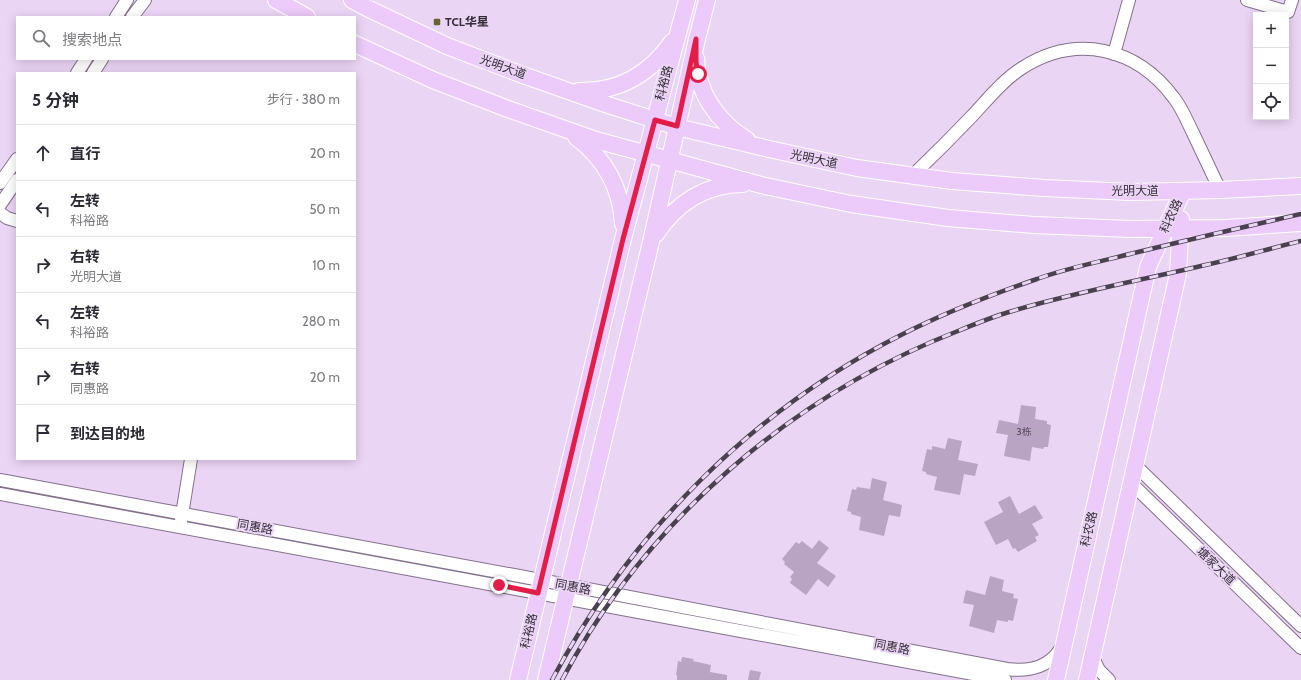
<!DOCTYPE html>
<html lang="zh">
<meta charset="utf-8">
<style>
:root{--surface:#fff;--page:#f7f7f7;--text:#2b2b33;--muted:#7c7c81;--line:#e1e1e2}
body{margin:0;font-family:Cabin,"Noto Sans SC",sans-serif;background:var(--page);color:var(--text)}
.controls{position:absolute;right:12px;top:12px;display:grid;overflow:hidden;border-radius:0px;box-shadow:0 2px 10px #0003}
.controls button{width:36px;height:36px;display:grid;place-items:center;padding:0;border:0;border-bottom:1px solid var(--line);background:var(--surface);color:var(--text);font:20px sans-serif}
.stop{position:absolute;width:12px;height:12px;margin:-9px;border:3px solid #e11d48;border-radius:50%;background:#fff}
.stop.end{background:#e11d48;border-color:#fff;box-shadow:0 1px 4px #0008}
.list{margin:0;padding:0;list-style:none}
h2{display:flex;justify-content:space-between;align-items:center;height:52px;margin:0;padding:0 16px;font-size:17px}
h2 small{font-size:13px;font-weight:400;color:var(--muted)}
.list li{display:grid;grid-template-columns:26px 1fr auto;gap:12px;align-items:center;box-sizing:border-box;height:56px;padding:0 16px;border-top:1px solid var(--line)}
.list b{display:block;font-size:15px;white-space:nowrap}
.list p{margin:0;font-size:13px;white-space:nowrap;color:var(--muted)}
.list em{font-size:13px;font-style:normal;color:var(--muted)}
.icon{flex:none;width:22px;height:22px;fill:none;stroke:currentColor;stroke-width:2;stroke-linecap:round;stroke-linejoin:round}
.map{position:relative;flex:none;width:1301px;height:680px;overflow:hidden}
.search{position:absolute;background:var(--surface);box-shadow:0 2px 10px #0003;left:16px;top:16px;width:340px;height:44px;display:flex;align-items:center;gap:10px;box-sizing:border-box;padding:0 14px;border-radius:0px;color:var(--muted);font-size:15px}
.panel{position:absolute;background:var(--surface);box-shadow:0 2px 10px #0003;left:16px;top:72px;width:340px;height:388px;border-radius:0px}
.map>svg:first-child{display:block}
.building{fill:#baa4c3}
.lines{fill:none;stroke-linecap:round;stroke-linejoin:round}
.minor-casing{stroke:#84708c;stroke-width:14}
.major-casing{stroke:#fff;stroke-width:18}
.minor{stroke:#fff;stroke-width:12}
.major{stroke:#eccaf9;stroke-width:16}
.rail-casing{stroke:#4a414f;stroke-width:4.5}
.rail{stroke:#ebd5f5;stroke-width:3;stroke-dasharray:9;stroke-linecap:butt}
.route{stroke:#e11d48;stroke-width:5}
.poi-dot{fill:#676431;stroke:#ebd5f5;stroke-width:1.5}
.labels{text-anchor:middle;stroke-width:4;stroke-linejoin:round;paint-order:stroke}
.number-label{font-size:10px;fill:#55495a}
.poi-label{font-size:12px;font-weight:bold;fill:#332b37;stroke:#ebd5f5;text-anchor:start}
.street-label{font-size:12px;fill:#332b37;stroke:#ebd5f5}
</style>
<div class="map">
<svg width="1301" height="680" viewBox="0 0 1301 680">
<rect width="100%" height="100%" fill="#ebd5f5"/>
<!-- building -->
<path class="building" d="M1021,405L1036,407L1035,419L1047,421V424L1051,425L1048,447H1044L1043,449L1032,447L1030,461L1004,456L1008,435L996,433L999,420L1018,424Z
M948,438L962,441L958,460L978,464L975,476L964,474L960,495L934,490L937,477L926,474V472L922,471L927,449L932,450V446L945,449Z
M872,478L887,482L883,500L902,505L900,517L889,515L884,536L859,530L861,517L851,514V512L847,511L852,489L856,490L857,487L870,489Z
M1010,496L1019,514L1035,505L1043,518L1032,524L1039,535L1035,537L1037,541L1018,552L1015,548L1013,549L1008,539L996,545L984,522L1003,512L998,502Z
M819,540L829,548L817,563L836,576L828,587L818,579L806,595L790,583L792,579L790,577L794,572L784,564L785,562L782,559L796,542L799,544L802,541L812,549Z
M990,576L1004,580L1002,591L1014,594L1013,598L1018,599L1013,621L1008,620V622L997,620L994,633L969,626L974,605L963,603L966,590L985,595Z
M682,657L694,659L693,661L711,665L710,672L727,675V680H677V675H676L678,661L681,662Z
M750,670L761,672L759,680H748Z"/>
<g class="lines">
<defs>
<path id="minor" d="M1247,0L1288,12L1292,0
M116,17L127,0
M132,17L145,0
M1114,54L1129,0
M77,73L86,59
M93,73L102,59
M912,176C933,156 953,136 972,116C988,99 1003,80 1022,68C1077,33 1137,48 1174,98C1182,108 1187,121 1193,133C1202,152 1211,171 1220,190
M0,183L17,159
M0,205L17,180
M0,213L7,218L17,221
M1135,465L1301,626
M0,480L514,575L1007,669C1029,672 1052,667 1063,644
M1131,483L1301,648
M0,494L511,588L617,608L1005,680
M181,521L191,459
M1092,656L1099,670L1109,680"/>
<path id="major" d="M276,0L307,17
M352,0L367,8L447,46L520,74L608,105L677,127L769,149L857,168L952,181L1044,188L1130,192L1220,190L1301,186
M355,44L433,80L508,109L596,140L761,185L851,204L948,218L1034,225L1130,229L1226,228L1301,223
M696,58C697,93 718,122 747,140
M579,91C619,92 649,75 672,42
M576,137C604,158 621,187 623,224
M656,234C676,203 706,184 743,184
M518,680L623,239L687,0
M546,680L650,246L697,39L707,0
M1056,680L1148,267L1183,191
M1087,680L1178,274L1181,219"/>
</defs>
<!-- minor casing -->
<use href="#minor" class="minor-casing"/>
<!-- major casing -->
<use href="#major" class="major-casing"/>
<!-- minor -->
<use href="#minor" class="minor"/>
<!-- major -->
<use href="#major" class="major"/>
<defs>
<path id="rail" d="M552,680C630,533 753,410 901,335C944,313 990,295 1037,279C1067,268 1099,262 1130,254C1187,240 1244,227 1301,214
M562,680C646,521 791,396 958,331C975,324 992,317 1009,312C1072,293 1137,281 1201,266C1234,259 1268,249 1301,241"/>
</defs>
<!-- rail casing -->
<use href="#rail" class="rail-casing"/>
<!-- rail -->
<use href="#rail" class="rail"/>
</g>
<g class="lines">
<!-- route -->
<path class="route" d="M499,585L538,593L623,239L655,120L677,126L696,39V62L698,74"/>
</g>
<!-- markers -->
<rect class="poi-dot" x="433" y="18" width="8" height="8" rx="2"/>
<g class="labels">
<!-- number labels -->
<g class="number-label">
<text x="1024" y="435">3栋</text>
</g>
<!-- poi labels -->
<g class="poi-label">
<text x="445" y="26">TCL华星</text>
</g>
<!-- street labels -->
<g class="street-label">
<text transform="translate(503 67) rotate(20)" y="4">光明大道</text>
<text transform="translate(664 83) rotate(-75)" y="4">科裕路</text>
<text transform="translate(814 159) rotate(12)" y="4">光明大道</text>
<text x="1135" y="195">光明大道</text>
<text transform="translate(1171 216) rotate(-65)" y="4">科农路</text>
<text transform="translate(255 527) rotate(10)" y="4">同惠路</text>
<text transform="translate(1089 529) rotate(-77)" y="4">科农路</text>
<text transform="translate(1216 566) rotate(44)" y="4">塘家大道</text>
<text transform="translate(573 587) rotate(11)" y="4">同惠路</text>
<text transform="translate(529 631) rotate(-77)" y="4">科裕路</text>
<text transform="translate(892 647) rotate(11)" y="4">同惠路</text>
</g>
</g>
</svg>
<div class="controls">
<button>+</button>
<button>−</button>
<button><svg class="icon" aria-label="locate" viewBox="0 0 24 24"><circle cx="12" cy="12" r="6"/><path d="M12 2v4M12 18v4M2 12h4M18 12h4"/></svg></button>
</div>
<div class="stop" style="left:698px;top:74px"></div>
<div class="stop end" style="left:499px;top:585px"></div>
<div class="search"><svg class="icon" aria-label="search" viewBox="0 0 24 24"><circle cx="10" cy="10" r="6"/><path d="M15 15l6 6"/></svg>搜索地点</div>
<section class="panel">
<h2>5 分钟<small>步行 · 380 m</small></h2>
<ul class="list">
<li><svg class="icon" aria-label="ahead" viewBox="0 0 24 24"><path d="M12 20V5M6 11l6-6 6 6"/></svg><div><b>直行</b></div><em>20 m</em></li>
<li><svg class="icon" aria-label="left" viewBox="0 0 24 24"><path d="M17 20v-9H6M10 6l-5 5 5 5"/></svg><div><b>左转</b><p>科裕路</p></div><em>50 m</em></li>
<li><svg class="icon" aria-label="right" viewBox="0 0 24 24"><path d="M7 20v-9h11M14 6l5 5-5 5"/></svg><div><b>右转</b><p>光明大道</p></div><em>10 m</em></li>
<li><svg class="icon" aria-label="left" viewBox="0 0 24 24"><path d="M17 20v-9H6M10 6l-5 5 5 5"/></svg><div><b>左转</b><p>科裕路</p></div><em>280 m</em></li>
<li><svg class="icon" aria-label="right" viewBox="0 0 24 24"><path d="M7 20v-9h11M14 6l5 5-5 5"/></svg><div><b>右转</b><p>同惠路</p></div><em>20 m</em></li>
<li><svg class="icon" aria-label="arrive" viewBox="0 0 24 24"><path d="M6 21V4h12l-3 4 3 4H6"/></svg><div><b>到达目的地</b></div></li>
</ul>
</section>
</div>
